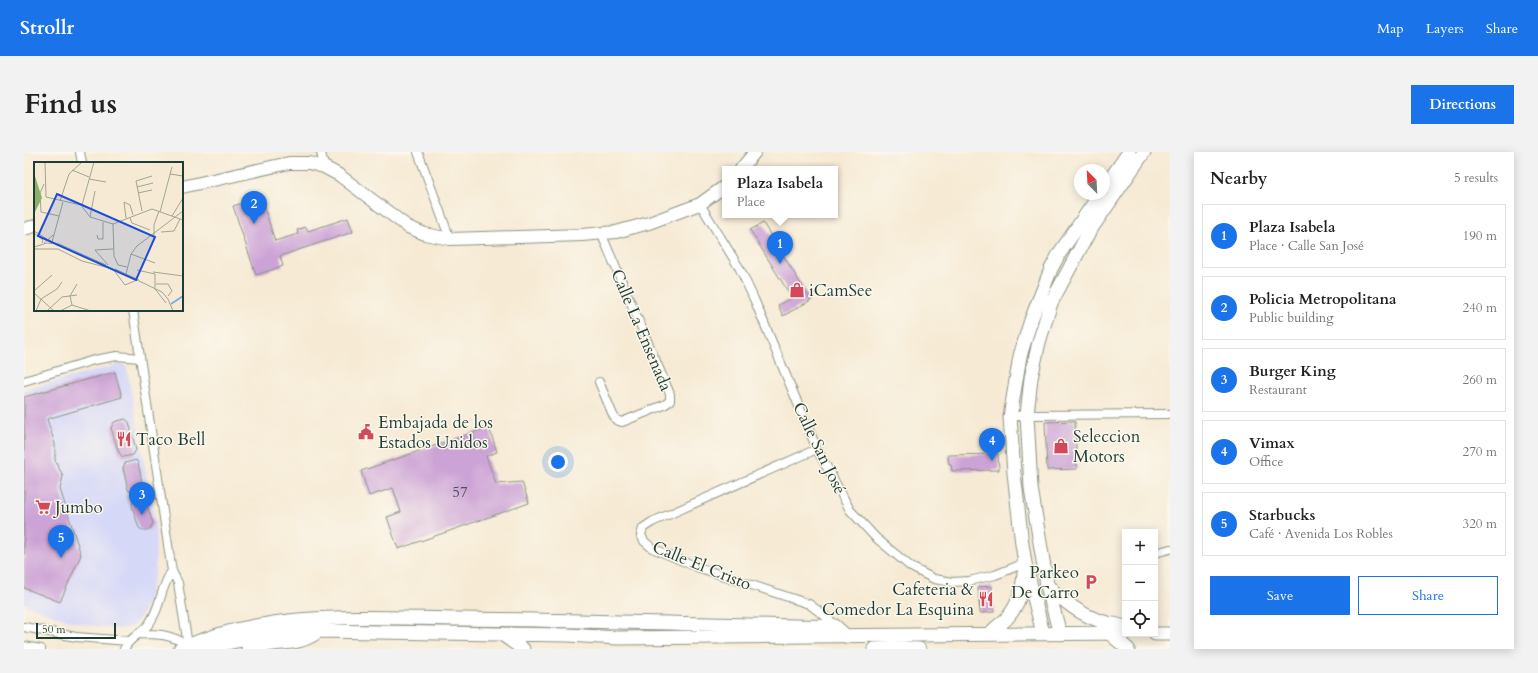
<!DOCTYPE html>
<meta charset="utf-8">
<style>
:root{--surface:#fff;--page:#f2f2f2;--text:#222;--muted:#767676;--line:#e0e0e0;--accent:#1a73e8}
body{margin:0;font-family:Cardo,serif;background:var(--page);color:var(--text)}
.controls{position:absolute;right:12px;bottom:12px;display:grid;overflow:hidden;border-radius:0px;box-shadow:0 2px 10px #0003}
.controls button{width:36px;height:36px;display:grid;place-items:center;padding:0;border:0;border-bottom:1px solid var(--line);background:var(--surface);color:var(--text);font:20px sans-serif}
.compass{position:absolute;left:1050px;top:12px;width:36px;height:36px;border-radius:50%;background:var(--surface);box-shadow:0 2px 10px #0003;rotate:336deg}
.scale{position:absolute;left:12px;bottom:10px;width:80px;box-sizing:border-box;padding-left:4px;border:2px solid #1f3d34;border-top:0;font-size:11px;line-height:14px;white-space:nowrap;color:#1f3d34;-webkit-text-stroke:3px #fbf7ec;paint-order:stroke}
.you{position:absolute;left:534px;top:310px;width:14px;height:14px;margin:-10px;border:3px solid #fff;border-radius:50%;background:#1a73e8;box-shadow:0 0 0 6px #1a73e833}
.badge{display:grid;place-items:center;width:26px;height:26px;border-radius:50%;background:var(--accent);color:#fff;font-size:13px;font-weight:700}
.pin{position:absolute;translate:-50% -33px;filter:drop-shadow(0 1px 2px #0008)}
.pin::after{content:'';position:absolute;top:21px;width:14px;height:12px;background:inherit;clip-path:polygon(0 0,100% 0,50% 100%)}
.popup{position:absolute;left:698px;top:14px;width:116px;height:52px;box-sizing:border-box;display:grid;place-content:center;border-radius:0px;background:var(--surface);filter:drop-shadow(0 1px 3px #0005);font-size:13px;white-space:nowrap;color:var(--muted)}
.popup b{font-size:15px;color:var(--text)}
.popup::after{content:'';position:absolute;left:50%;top:100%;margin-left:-8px;border:8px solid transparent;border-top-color:var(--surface)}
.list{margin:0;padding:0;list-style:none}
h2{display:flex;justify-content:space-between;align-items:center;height:52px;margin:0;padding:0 16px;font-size:17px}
h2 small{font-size:13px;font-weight:400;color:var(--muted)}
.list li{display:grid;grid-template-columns:26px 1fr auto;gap:12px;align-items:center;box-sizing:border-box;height:64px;margin:0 8px 8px;padding:0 8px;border:1px solid var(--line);border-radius:0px}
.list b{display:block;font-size:15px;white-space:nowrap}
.list p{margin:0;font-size:13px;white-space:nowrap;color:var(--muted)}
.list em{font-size:13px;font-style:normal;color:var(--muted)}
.actions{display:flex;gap:8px;padding:12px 16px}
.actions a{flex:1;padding:9px 0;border:1px solid var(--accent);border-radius:0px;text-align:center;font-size:14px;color:var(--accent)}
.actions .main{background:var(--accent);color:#fff}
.icon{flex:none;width:22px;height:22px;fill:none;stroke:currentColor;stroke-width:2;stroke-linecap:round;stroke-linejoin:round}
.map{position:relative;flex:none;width:1146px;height:497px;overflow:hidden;border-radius:0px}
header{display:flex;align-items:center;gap:24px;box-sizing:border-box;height:56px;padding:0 20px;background:var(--accent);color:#fff}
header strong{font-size:19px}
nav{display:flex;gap:22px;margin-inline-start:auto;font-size:14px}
.intro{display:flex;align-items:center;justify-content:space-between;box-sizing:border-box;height:96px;padding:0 24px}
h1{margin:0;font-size:28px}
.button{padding:10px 18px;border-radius:0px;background:var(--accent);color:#fff;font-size:14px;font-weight:700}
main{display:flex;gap:24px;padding:0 24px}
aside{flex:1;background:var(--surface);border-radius:0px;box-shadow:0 2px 10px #0003}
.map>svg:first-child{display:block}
.built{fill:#d6d8f8}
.building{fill:#cca3d6}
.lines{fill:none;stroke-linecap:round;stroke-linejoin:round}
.street-casing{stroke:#8a9484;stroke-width:10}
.secondary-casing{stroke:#8a9484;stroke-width:14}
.primary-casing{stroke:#8a9484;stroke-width:15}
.street{stroke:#fff;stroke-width:8}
.secondary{stroke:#fff;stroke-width:12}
.primary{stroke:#fff;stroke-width:13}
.labels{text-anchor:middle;stroke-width:3;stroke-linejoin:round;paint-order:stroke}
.number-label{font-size:15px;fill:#4a565c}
.poi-label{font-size:17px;fill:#1f3d34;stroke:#fbf7ec;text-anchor:start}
.street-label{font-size:17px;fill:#1f3d34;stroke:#fbf7ec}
.inset-river{fill:none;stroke:#76afe6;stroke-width:2}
.inset-road{fill:none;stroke:#a0a594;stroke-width:1}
.view{fill:#1d4ed8;fill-opacity:0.15;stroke:#1d4ed8;stroke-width:2}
.inset-edge{fill:none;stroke:#1f3d34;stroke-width:2}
</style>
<header>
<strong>Strollr</strong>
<nav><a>Map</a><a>Layers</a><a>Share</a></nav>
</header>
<div class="intro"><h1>Find us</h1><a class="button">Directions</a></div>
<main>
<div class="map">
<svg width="1146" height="497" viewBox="0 0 1146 497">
<rect width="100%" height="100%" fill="#fbf7ec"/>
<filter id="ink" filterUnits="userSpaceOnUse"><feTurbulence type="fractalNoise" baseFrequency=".025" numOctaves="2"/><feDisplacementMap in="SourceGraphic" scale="8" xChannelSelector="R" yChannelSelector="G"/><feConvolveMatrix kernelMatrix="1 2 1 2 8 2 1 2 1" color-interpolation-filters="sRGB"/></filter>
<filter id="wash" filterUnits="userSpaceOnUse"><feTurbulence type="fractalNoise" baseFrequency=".012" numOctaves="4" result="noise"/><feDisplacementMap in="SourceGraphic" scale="16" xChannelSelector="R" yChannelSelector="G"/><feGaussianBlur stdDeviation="0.9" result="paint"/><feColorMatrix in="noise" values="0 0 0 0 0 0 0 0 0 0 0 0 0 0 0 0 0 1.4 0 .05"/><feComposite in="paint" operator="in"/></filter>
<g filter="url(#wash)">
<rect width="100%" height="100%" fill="#f6ead4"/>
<!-- built -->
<path class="built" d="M98,212L103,216L131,372L132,394L131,420L124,450L117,464L110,474L97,477L62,473L32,464L0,452V238Z"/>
<g id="blocks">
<!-- building -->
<path class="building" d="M237,45L251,89L274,82L273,78L282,75L284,79L324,66L329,80L256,104L259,114L232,123L209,54Z
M739,71L787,148L759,164L754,153L768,146L726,78Z
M91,220L98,245L23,267L31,292V308L39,324L36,337L57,403L36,450L0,436V245Z
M101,267L105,270L112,298L109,303L99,305L95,301L87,276L90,270Z
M1051,269L1053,317L1023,318L1021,270Z
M465,275L473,300L462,304L472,332L498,330L505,351L374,397L363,365L377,360L369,336L345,344L337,319Z
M974,302L975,318L928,319L927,312H925L924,303Z
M112,308L114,311L119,334L117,339L110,341L104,338L99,316L101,311Z
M113,346H118L122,350L129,371L126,377L123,378H118L115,376L108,354L109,348Z
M968,434L970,460L956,461L954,435Z"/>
</g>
</g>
<g filter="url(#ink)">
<use href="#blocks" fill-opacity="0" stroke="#8a9484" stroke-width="1"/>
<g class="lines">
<defs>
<path id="street" d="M56,0L58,11
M297,0L300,15
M394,0L426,87
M676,52L716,117L730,147L793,297L826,358L851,385L887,415L910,427L929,430L945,429L971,423L1001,411
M109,158L147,413L148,419L154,431L164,493
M0,229L70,208L93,204L116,206
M575,230L589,263L592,268L598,270L640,253L646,249V242L577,81
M986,265L1003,263L1146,262
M793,297L628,370L619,376L617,383L620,389L628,396L673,415L785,452L805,467L811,474
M1131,401L1146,397
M0,475L52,485L105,489
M114,482C136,482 145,482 164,493
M0,494L17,497
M100,497C107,484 116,483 124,473C137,457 136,435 148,419"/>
<path id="secondary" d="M717,17L731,0
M158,35L265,11H285L300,15L315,23L384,75L401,82L426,87L558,83L592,80L625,71L676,52L701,34
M0,77L11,74"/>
<path id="primary" d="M1080,36L1105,0
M1023,433C1038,448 1056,463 1077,469C1085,472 1093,472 1101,475
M1019,481L1001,411L998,392L990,321L986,265L996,204L1007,168L1027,117L1035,102L1076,42
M1085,481L1104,497
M966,482C971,475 979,471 984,465C995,452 999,436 1000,421
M1036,482L1023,433L1007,336L1003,263L1007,226L1015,190L1027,151L1065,80L1120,0
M1131,482H1146
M479,483L499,497
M156,497C244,457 342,466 437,467C533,468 629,471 725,473C754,473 783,475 811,474L823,485
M179,497C217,486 255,481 295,479L544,483L593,486L1101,481
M224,497C232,495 241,493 249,492C265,490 278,491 292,481
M850,497L873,496L895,497"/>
</defs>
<!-- street casing -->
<use href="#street" class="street-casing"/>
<!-- secondary casing -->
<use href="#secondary" class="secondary-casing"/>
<!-- primary casing -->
<use href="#primary" class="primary-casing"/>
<!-- street -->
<use href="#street" class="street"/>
<!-- secondary -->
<use href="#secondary" class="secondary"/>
<!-- primary -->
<use href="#primary" class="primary"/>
</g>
</g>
<!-- icons -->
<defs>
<symbol id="shop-bare" viewBox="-9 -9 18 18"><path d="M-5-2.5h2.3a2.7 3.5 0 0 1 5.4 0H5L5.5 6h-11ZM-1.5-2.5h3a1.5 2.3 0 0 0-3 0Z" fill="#d1495b" stroke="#fbf7ec" stroke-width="2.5" paint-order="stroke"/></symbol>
<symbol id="civic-bare" viewBox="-9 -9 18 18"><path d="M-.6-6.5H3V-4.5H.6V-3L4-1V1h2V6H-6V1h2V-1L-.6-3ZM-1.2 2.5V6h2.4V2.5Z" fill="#d1495b" stroke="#fbf7ec" stroke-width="2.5" paint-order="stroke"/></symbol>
<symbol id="restaurant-bare" viewBox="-9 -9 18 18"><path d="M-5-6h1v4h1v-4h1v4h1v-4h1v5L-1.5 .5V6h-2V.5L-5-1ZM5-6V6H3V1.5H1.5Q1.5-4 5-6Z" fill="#d1495b" stroke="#fbf7ec" stroke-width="2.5" paint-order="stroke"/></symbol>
<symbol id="supermarket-bare" viewBox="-9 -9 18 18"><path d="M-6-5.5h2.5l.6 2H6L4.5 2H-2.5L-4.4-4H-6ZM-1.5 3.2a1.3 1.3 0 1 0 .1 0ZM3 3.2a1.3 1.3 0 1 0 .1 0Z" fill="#d1495b" stroke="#fbf7ec" stroke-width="2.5" paint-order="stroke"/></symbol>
<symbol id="parking-bare" viewBox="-9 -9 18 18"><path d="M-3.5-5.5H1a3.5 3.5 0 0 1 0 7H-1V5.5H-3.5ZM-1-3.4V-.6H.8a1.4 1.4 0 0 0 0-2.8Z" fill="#d1495b" stroke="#fbf7ec" stroke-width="2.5" paint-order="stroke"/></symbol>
</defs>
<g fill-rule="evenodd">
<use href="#shop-bare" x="762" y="127" width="22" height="22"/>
<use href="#civic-bare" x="331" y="269" width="22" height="22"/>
<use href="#restaurant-bare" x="89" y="276" width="22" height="22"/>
<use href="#shop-bare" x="1026" y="283" width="22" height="22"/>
<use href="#supermarket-bare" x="8" y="344" width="22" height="22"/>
<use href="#parking-bare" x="1056" y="419" width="22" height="22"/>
<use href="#restaurant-bare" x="951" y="436" width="22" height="22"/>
</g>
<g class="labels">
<!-- number labels -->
<g class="number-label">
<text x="436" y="345">57</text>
</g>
<!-- poi labels -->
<g class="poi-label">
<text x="785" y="144">iCamSee</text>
<text x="354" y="276">Embajada de los<tspan x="354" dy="20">Estados Unidos</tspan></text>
<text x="1049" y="290">Seleccion<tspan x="1049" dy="20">Motors</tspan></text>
<text x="112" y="293">Taco Bell</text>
<text x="31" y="361">Jumbo</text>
<text x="1055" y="426" text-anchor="end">Parkeo<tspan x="1055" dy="20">De Carro</tspan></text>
<text x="950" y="443" text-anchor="end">Cafeteria &amp;<tspan x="950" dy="20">Comedor La Esquina</tspan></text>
</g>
<!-- street labels -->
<g class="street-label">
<text transform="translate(618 178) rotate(67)" y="6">Calle La Ensenada</text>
<text transform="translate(796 296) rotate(64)" y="6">Calle San José</text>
<text transform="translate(678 413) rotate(22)" y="6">Calle El Cristo</text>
</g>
</g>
<!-- overview -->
<g transform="translate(10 10)">
<rect width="149" height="149" fill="#f6ead4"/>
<path d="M0,11L8,36L0,52Z" fill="#8ab167"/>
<path class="inset-river" d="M137,142L149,134"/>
<path class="inset-road" d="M11,0L12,35L47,43L56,55L79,62L118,47L149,58M38,8L55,15M136,12L149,14M55,17L72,20M10,22L6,31L7,50L25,54M103,25L119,21M104,31L118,28M26,39L35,12L48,0M48,43L60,0M108,49L102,19L118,14M126,50L138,5M138,54L149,36M56,55L61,29M92,56L90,40L96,43L99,53M96,56L98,61L116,68M79,62L80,94L84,103L93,105M0,69L13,77M127,70L140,69L146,57M0,71L9,78L8,81M63,73L64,77H69V60M120,74V63L125,49M14,77L18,80L29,40M10,81L19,73M0,85L13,81L25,82L72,103M0,87H24L48,99L79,107L91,123L103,118L128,130L134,137L139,149M97,92L121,101M74,103L61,88L79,87M81,107L105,118M103,108L121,112V127L132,141M119,110L149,114M92,112L97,92L103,84L149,49M122,122H134L138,129L134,134M0,129L18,113M0,131L20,149M38,143L36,134L43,122M2,149L7,137L23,127L28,120M13,149L28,135L43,133M26,149L38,143L57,149"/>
<path class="view" d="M23,32L121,75L102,118L4,74Z"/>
<rect width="149" height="149" class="inset-edge"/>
</g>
</svg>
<div class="controls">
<button>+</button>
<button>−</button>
<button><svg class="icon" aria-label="locate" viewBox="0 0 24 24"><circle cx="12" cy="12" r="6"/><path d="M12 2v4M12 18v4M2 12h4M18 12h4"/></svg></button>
</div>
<svg class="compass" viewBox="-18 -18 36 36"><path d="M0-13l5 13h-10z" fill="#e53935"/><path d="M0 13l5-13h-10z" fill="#767676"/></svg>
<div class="scale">50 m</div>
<div class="you"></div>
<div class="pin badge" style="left:756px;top:112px">1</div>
<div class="popup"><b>Plaza Isabela</b>Place</div>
<div class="pin badge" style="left:230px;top:72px">2</div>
<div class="pin badge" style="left:118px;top:363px">3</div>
<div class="pin badge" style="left:968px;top:309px">4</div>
<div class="pin badge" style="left:37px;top:406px">5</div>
</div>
<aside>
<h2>Nearby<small>5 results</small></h2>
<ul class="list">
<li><span class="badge">1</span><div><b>Plaza Isabela</b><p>Place · Calle San José</p></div><em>190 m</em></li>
<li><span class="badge">2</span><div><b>Policia Metropolitana</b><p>Public building</p></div><em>240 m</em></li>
<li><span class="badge">3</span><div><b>Burger King</b><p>Restaurant</p></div><em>260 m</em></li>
<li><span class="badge">4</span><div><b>Vimax</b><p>Office</p></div><em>270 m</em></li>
<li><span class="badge">5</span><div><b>Starbucks</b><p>Café · Avenida Los Robles</p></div><em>320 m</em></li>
</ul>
<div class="actions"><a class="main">Save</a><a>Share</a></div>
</aside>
</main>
